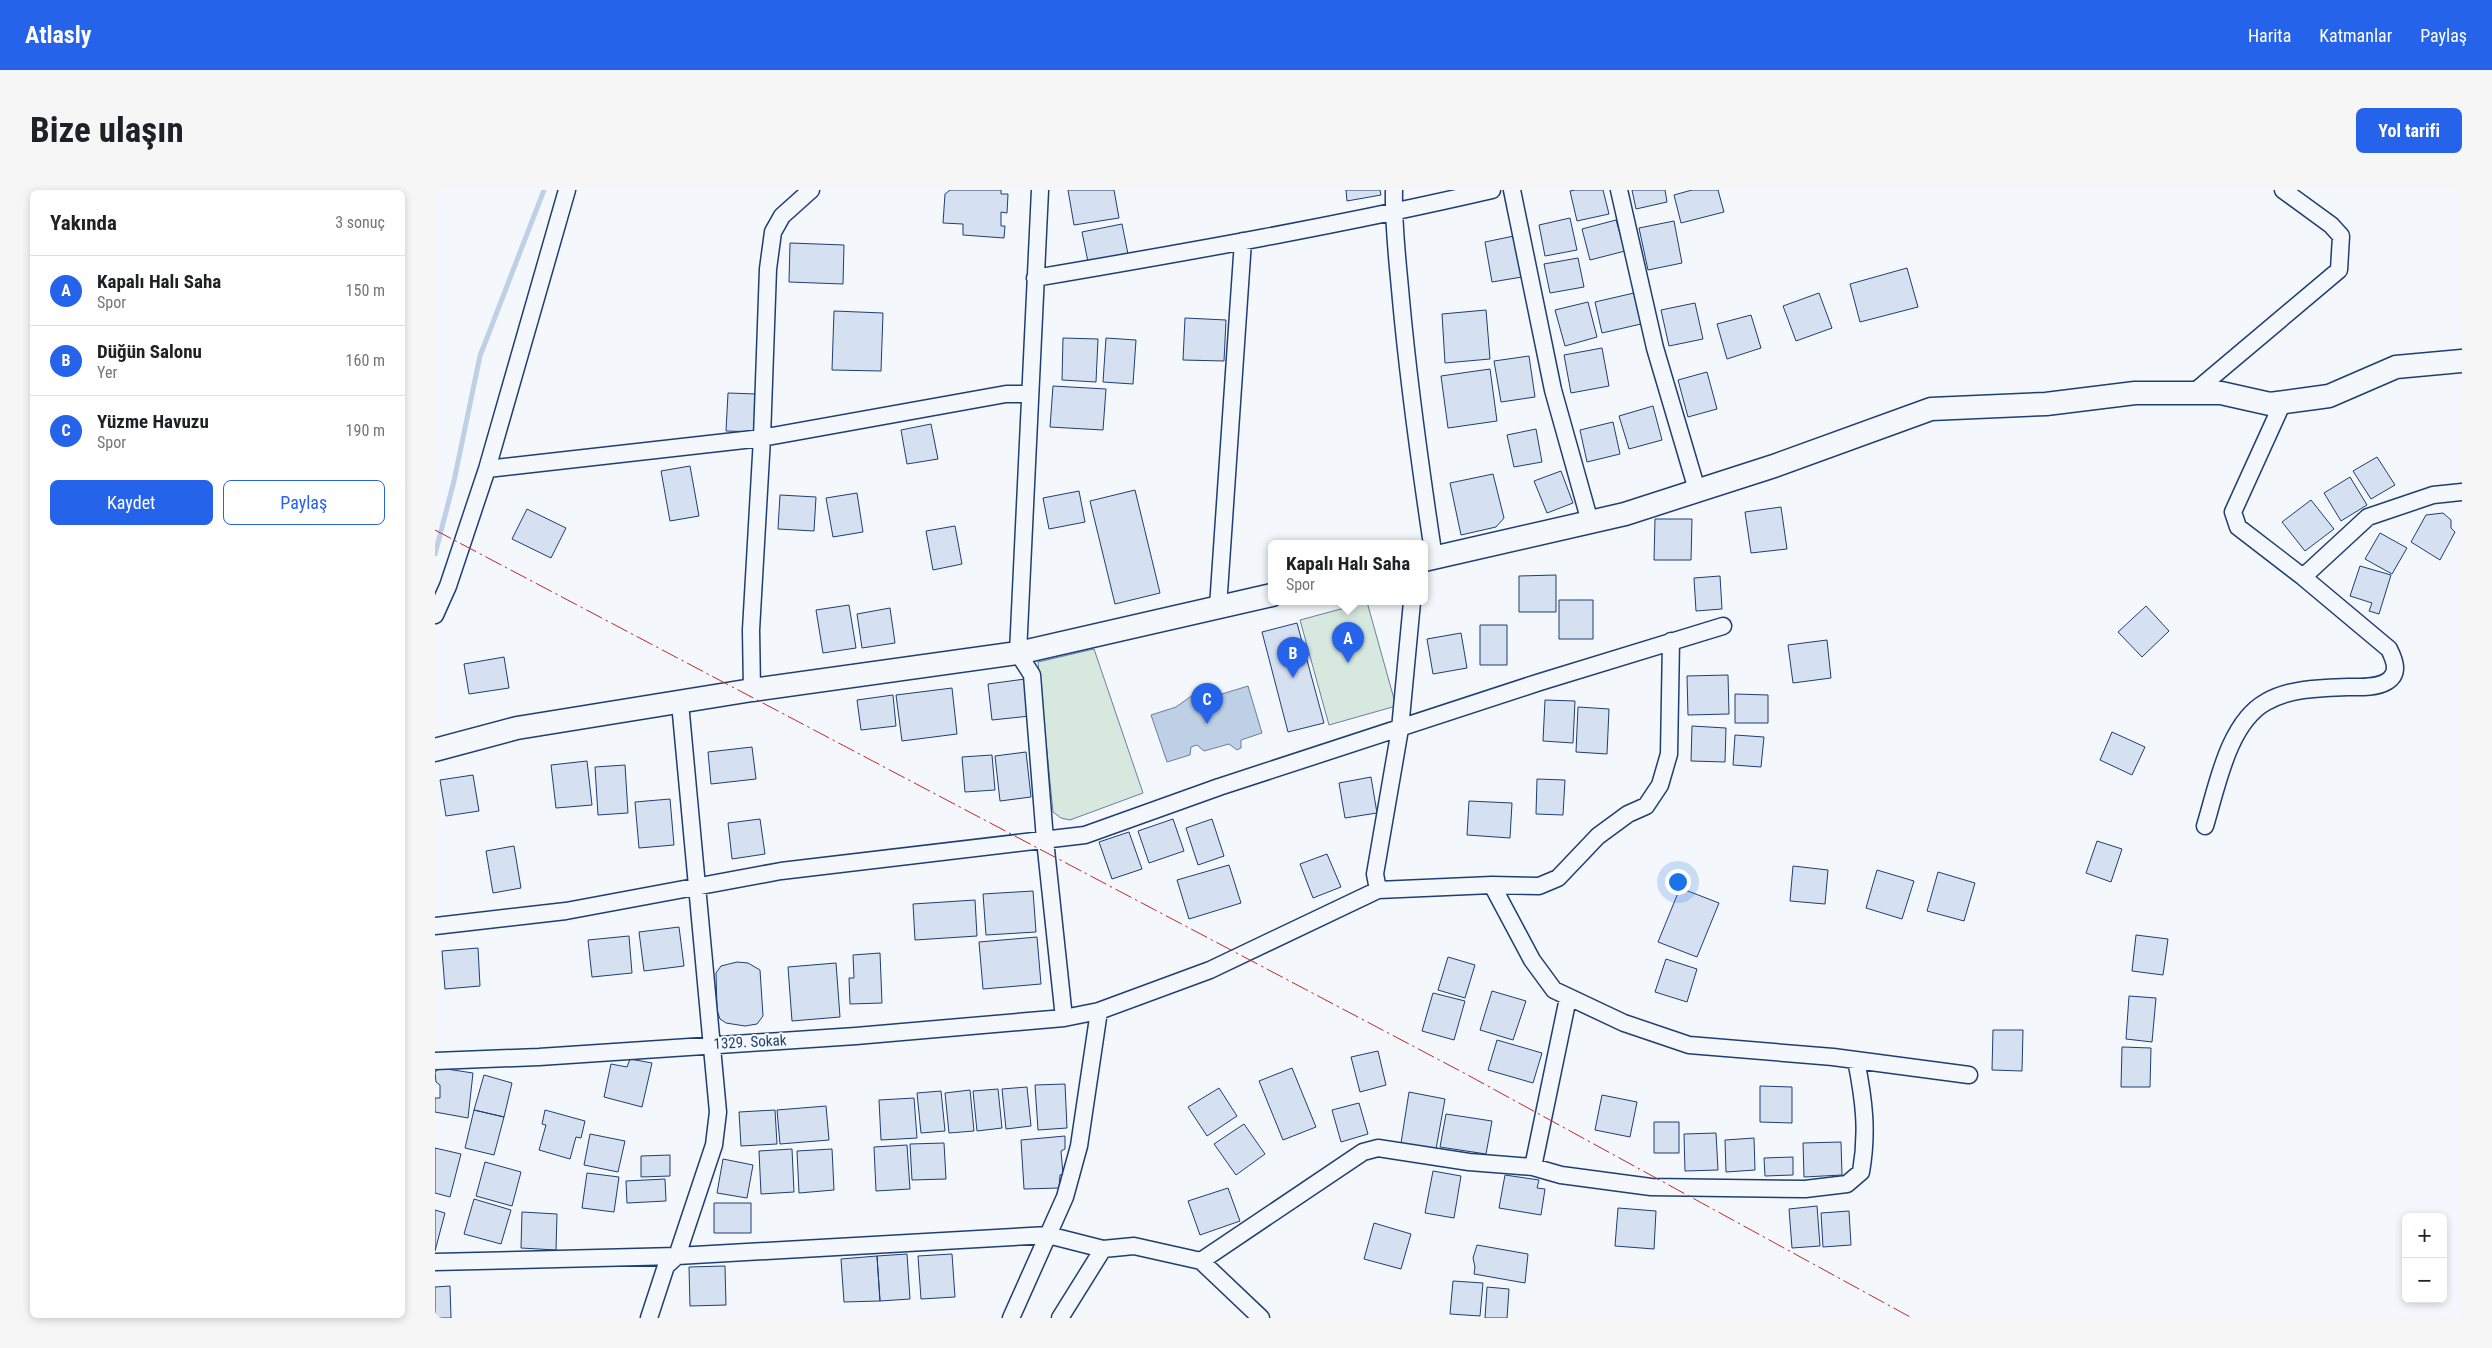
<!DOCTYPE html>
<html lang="tr">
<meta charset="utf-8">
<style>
:root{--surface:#fff;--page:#f6f6f6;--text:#202124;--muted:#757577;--line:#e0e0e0;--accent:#2563eb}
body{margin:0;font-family:"Roboto Condensed",sans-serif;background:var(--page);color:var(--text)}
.controls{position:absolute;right:15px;bottom:15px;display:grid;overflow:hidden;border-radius:8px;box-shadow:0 2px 8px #0003}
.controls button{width:45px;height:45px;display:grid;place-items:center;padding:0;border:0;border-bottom:1px solid var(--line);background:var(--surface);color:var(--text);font:25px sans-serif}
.you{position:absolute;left:1242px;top:691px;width:18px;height:18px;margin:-12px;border:4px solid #fff;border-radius:50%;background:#1a73e8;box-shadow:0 0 0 8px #1a73e833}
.badge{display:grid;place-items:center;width:32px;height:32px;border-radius:50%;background:var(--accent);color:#fff;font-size:16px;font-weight:700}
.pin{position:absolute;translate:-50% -41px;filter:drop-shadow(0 1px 2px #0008)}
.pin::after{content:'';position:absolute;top:26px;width:18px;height:15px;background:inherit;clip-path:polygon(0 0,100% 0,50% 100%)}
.popup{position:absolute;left:833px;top:350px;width:160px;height:65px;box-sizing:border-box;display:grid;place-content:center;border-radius:8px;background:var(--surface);filter:drop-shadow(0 1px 4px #0005);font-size:16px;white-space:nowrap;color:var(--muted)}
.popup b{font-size:19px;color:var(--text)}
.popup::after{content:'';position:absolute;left:50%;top:100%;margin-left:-10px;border:10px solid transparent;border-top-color:var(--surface)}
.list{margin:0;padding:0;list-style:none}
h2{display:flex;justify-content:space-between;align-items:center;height:65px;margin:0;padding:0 20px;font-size:21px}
h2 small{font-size:16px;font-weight:400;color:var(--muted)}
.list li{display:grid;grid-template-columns:32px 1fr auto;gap:15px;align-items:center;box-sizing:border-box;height:70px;padding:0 20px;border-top:1px solid var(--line)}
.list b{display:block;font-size:19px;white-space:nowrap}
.list p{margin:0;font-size:16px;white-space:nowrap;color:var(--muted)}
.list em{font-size:16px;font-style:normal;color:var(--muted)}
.actions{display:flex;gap:10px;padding:15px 20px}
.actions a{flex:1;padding:11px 0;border:1px solid var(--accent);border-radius:8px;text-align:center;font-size:18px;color:var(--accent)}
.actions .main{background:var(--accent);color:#fff}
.map{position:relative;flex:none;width:2027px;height:1128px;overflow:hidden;border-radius:8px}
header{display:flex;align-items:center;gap:30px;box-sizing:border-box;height:70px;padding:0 25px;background:var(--accent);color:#fff}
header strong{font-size:24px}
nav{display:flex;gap:28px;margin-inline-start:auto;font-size:18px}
.intro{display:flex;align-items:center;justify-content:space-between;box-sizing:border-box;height:120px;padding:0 30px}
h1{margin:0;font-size:35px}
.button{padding:12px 22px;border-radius:8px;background:var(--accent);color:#fff;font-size:18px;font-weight:700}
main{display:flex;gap:30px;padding:0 30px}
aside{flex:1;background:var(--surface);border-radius:8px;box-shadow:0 2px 8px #0003}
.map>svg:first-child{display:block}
.green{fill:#d7e8df;stroke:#687fa3}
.water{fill:#bed0e5;stroke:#687fa3}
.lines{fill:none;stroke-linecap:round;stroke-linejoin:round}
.stream{stroke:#bed0e5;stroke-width:5}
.building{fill:#d5e0f0;stroke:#1d3f73}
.street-casing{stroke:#1d3f73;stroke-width:19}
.secondary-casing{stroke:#1d3f73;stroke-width:25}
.street{stroke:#f4f7fb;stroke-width:16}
.secondary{stroke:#f4f7fb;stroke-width:22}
.power{stroke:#c62828;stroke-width:1;stroke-dasharray:18 4 2.5 4;stroke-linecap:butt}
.labels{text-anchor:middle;stroke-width:4;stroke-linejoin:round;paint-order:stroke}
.street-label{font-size:15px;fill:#1d3f73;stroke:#f4f7fb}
</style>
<header>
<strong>Atlasly</strong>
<nav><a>Harita</a><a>Katmanlar</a><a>Paylaş</a></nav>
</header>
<div class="intro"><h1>Bize ulaşın</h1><a class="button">Yol tarifi</a></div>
<main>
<aside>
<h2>Yakında<small>3 sonuç</small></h2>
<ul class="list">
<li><span class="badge">A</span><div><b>Kapalı Halı Saha</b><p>Spor</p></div><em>150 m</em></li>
<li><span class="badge">B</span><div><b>Düğün Salonu</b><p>Yer</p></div><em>160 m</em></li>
<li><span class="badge">C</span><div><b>Yüzme Havuzu</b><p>Spor</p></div><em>190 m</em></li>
</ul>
<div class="actions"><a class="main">Kaydet</a><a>Paylaş</a></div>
</aside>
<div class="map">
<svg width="2027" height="1128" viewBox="0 0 2027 1128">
<rect width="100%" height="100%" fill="#f4f7fb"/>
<!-- green -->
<path class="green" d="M932,412L961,516L894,535L865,430Z
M659,459L708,603L635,630L626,628L618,622L603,472Z"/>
<!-- water -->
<path class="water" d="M813,496L827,543L806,550V558L802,560L794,554L769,561L762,555L756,557L755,565L732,572L716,525L741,517L762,502L787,504Z"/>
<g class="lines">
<!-- stream -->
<path class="stream" d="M0,364L19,291L45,166L109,0"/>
</g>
<!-- building -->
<path class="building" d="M515,0H566V4H573L572,23L566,22V36H570L569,48L528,45V34L508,33L510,4Z
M633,0H679L684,28L639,35Z
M911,0H945L946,5L912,11Z
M1140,0H1168L1174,24L1142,31L1135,1Z
M1197,0H1230L1232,12L1201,19Z
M1257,0H1283L1289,22L1246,33L1239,5Z
M1135,28L1142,60L1110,66L1104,35Z
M1181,30L1190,61L1155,70L1147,39Z
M1239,31L1247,73L1213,80L1204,38Z
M687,34L693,64L653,72L647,42Z
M1079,46L1087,87L1057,92L1050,52Z
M355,53L409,55L408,94L354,92Z
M1143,68L1149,97L1115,103L1109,74Z
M1472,78L1483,117L1425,132L1415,94Z
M1199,103L1206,134L1167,143L1160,112Z
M1384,103L1397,138L1361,151L1348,116Z
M1153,112L1162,147L1130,156L1120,120Z
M1260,113L1268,149L1234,156L1226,120Z
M1051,120L1055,169L1010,173L1007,124Z
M399,121L448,123L446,181L397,180Z
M1316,125L1326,158L1292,169L1282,134Z
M750,128L791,130L789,171L748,170Z
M628,148L663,149L661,192L627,190Z
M671,148L701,150L698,194L668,192Z
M1167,158L1174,196L1136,203L1129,165Z
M1094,166L1100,207L1066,212L1059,171Z
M1055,179L1062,231L1013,238L1006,186Z
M1272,182L1282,219L1253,227L1243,190Z
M618,196L671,199L668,240L615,237Z
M293,203L322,204L321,242L291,241Z
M1218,216L1227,250L1194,259L1184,226Z
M1178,232L1185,264L1152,272L1145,240Z
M496,234L503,269L472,274L466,240Z
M1101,239L1107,272L1079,277L1072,245Z
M1942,267L1960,295L1936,309L1918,281Z
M255,276L264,326L235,331L226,281Z
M1126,281L1138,313L1112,323L1099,291Z
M1058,284L1069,328L1061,337L1026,345L1015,293Z
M1915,287L1932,315L1906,331L1889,303Z
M700,300L725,403L680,414L655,311Z
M644,301L650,332L614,339L608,308Z
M422,303L428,342L398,347L391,308Z
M345,305L381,307L379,341L343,339Z
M1876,310L1899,339L1870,361L1847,332Z
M1346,317L1352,359L1316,363L1310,322Z
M92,319L131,338L116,368L77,349Z
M2008,323L2016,330V338L2020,342L2005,370L1976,352L1991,325Z
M1220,329H1257L1256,370H1219Z
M520,336L527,374L498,380L491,341Z
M1945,343L1972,358L1957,384L1930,369Z
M1925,376L1956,385L1944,424L1934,421L1937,413L1915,406Z
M1121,385V422H1084V386Z
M1285,386L1287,419L1261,421L1259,388Z
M1124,410H1158V449H1124Z
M414,415L421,458L388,463L381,420Z
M1711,416L1734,441L1707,467L1683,442Z
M455,418L460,453L427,458L422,424Z
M862,433L889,533L853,542L827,442Z
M1045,435H1072V475H1045Z
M1026,443L1032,478L998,484L992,449Z
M1392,450L1396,488L1358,493L1353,455Z
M69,467L74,498L34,504L29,474Z
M1293,485L1294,524L1253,525L1252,486Z
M590,489L595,526L557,530L553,494Z
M517,498L522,544L467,551L461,505Z
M1300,504L1333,505V533H1300Z
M458,505L461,536L426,540L422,510Z
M1110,510L1140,511L1138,553L1108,551Z
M1143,517L1174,519L1172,564L1141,562Z
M1257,536L1291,538L1290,572L1256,571Z
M1677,542L1710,557L1697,585L1665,570Z
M1300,545L1329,547L1326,577L1298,575Z
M317,557L321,589L276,594L273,562Z
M591,562L596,607L565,611L560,566Z
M557,565L560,600L530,602L527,567Z
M152,571L157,615L121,618L116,575Z
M190,575L193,623L163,625L160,577Z
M38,585L44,621L11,626L5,590Z
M936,587L942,623L910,628L904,593Z
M1102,589L1130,590L1128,625L1101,624Z
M235,609L239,655L204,658L200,612Z
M1034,611L1077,613L1075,648L1032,645Z
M325,629L330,664L297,669L293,633Z
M738,629L749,661L714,673L703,641Z
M777,629L789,666L763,675L751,638Z
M694,642L707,679L677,689L664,652Z
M1662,651L1687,659L1676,692L1651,683Z
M79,656L86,698L58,703L51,661Z
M892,664L906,697L878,708L865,674Z
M794,675L806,713L754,729L742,690Z
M1358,676L1393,680L1390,714L1355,711Z
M1442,680L1479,691L1467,729L1431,718Z
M1503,682L1540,693L1529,731L1492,721Z
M1245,698L1284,713L1262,767L1223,752Z
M598,701L601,742L551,745L548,704Z
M540,710L542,746L480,750L478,714Z
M244,737L249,776L209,781L204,742Z
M1701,745L1733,749L1728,785L1697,781Z
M194,746L197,783L157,787L153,750Z
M602,747L606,794L548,799L544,752Z
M43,758L45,796L10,799L7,761Z
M445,763L447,813L415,814L414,788H419L418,765Z
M1013,767L1040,775L1030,808L1003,800Z
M1231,769L1262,779L1252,812L1220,802Z
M302,772L313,773L325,780L328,826L322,834L310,836L291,833L285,829L282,820L281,783L286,776Z
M401,773L405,827L357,831L353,777Z
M1057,801L1091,811L1078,850L1045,840Z
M998,803L1030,811L1019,850L987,841Z
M1694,806L1721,808L1717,852L1691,849Z
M1558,840H1588L1587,881L1557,880Z
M1062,850L1107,863L1098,893L1053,880Z
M1687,857L1716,858L1715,897H1686Z
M943,861L951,895L925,902L916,867Z
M195,869L217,873L207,917L169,907L176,874L192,877Z
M5,878L38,883L33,928L0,922V908H5V895L1,892L0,882Z
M857,878L881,937L848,950L824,891Z
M49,885L77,893L69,927L39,920Z
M630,894L632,938L603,940L600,895Z
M1325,896L1357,897V933L1325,932Z
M592,897L596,936L571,939L567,899Z
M784,898L802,926L772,946L753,917Z
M563,899L567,938L542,941L538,901Z
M535,900L539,941L514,943L510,903Z
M506,901L510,941L486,943L482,903Z
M974,902L1010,909L1001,959L966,953Z
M1167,905L1202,912L1195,947L1160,940Z
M479,908L482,948L446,950L444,910Z
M924,913L933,944L906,952L897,920Z
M391,916L394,950L345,954L342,920Z
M39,920L69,927L59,965L30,958Z
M110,920L150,931L146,948L141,947L135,969L104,960L111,935L107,934Z
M340,920L342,954L306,956L304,922Z
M1011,924L1057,931L1051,964L1005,957Z
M1219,932H1244V963H1219Z
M809,934L830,964L801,985L779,954Z
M1281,943L1283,980L1250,981L1249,944Z
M155,944L190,951L183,982L149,975Z
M630,946V959L626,961L628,984L625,985L624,998L589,999L586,950Z
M1319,948L1320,980L1291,982L1290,950Z
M1406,952L1407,985L1369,987L1368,953Z
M509,953L511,989L477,990L475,954Z
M472,955L475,999L441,1001L439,957Z
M0,958L26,964L15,1007L0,1003Z
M357,959L359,1002L326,1004L324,961Z
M397,959L399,1000L364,1003L362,961Z
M235,965V986L206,987V966Z
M1358,967V985L1330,986L1329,968Z
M288,969L318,975L312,1008L282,1003Z
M50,972L86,982L77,1016L41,1006Z
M998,981L1026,986L1019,1028L990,1023Z
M152,983L184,987L179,1022L147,1018Z
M1070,985L1104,990L1102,998L1110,999L1106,1025L1064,1018Z
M230,989L231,1011L192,1013L191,991Z
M793,998L805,1031L765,1045L753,1011Z
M39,1009L76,1020L66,1054L29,1044Z
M279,1013H316V1043H279Z
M1382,1016L1385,1056L1357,1058L1354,1019Z
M1183,1018L1221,1021L1219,1059L1180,1056Z
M0,1020L10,1023L0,1061Z
M1414,1021L1416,1055L1388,1057L1386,1023Z
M87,1022L122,1024L121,1060L86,1058Z
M939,1033L976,1044L966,1079L929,1069Z
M1042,1055L1093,1064L1090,1093L1039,1084L1040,1077L1038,1068Z
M472,1064L475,1109L445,1111L442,1066Z
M517,1064L520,1107L486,1109L483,1066Z
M442,1066L445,1111L409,1112L406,1069Z
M290,1076L291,1115L255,1116L254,1077Z
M1018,1091L1048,1093L1045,1126L1015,1124Z
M15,1096L16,1128H0V1097Z
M1052,1097L1074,1099L1072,1128H1050Z"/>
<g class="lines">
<defs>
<path id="street" d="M605,0L583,463L597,485L610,650L629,828
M959,0C958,37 963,74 966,110C974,197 986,282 999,368
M1077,0L1118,200L1155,332
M1184,0L1220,158L1262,300
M600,88C753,62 906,35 1057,0
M1758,203L1904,80L1906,46L1896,35L1848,0
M52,279L327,248L571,204H594
M1868,387L1933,327L1998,305L2027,302
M783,417L808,51
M0,425L13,396L52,279L132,0
M317,500L316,440L327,248L333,79L338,42L347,26L376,0
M1770,636C1782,597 1793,533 1831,512C1855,498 1886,498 1913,497C1924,497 1941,498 1951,492C1965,484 1960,471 1954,459L1868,387L1803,337L1798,322L1848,212
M1057,695L1097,770L1119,800L1189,833L1254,855L1398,867L1534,885
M943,700L940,684L965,539L977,412
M0,736L131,721L346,681L650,645L784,597L1105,492L1288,436
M0,871L104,867L421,846L629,828L664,821L775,780L943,700L1057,695L1104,696L1123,688L1163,646L1193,624L1211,616L1225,595L1234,564L1236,451
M1098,977L1133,808
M766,1071L928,962L943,958L1034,972L1098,977L1126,985L1216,997L1370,999L1412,994L1426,982C1433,942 1429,910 1421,870
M0,1072L242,1066L613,1045L668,1059L699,1056L766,1071L826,1128
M214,1128L231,1076L242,1066L279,955L283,922L245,513
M576,1128L630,1007L644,956L664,821
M625,1128L668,1059"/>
<path id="secondary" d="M989,370L1190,324L1339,276L1496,219L1611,214L1700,203H1786L1835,214L1894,206L1961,177L2027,171
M0,560L82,538L317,500L583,463L837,405"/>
</defs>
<!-- street casing -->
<use href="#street" class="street-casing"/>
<!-- secondary casing -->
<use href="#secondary" class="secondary-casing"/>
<!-- street -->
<use href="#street" class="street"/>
<!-- secondary -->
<use href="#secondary" class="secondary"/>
<!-- power -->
<path class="power" d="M0,340L1029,883L1477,1128"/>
</g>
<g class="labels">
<!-- street labels -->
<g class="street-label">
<text transform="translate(315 852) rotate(-3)" y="5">1329. Sokak</text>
</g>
</g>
</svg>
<div class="controls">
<button>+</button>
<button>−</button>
</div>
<div class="you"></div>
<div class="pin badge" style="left:913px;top:473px">A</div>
<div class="popup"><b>Kapalı Halı Saha</b>Spor</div>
<div class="pin badge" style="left:858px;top:488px">B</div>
<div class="pin badge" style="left:772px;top:534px">C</div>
</div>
</main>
